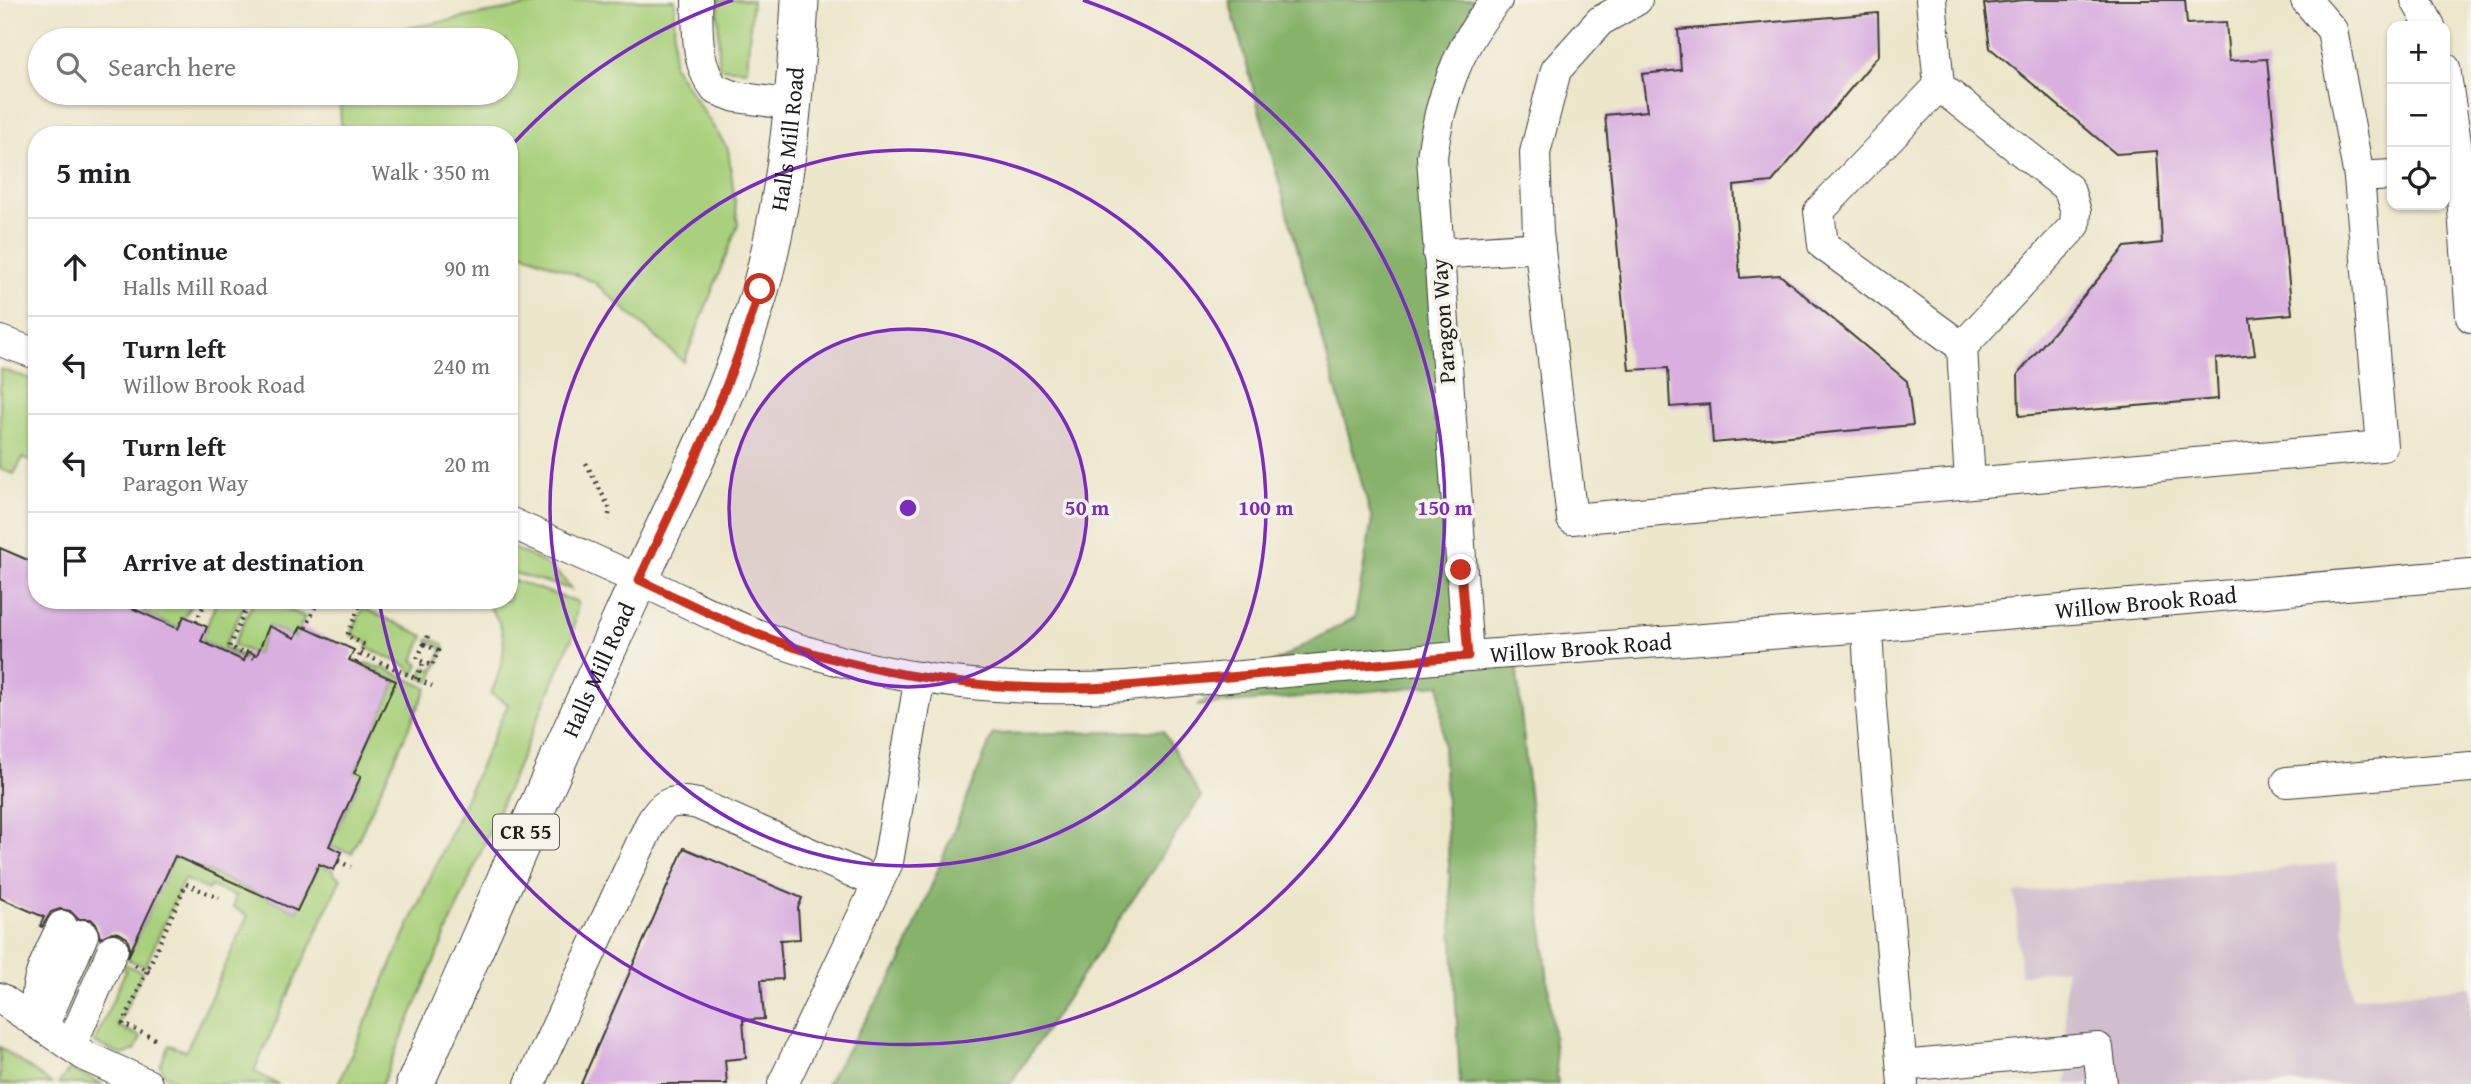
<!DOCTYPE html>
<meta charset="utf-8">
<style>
:root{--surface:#fff;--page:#f2f2f2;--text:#202124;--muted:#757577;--line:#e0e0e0}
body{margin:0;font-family:"Gentium Book Plus",serif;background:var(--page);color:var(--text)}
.controls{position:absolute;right:21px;top:21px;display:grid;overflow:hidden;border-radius:14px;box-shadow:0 2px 5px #0004}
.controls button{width:63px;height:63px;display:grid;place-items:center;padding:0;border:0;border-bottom:2px solid var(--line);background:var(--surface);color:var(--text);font:35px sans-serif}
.stop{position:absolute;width:21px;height:21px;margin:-16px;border:5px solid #c8321e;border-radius:50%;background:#fff}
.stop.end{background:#c8321e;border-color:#fff;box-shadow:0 2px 7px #0008}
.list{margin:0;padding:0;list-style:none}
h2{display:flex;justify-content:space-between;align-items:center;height:91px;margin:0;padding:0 28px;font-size:30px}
h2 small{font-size:23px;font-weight:400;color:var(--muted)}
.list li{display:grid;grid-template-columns:46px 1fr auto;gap:21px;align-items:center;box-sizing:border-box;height:98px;padding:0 28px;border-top:2px solid var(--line)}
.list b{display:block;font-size:26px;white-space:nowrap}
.list p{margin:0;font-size:23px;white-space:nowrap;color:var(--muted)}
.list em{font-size:23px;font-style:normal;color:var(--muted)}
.icon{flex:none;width:38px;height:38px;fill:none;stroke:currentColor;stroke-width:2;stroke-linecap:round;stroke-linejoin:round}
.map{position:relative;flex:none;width:2471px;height:1084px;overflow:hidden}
.search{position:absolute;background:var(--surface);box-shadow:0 2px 5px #0004;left:28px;top:28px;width:490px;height:77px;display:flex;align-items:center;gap:18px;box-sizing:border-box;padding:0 24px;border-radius:38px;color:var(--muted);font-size:26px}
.panel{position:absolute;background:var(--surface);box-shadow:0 2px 5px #0004;left:28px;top:126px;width:490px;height:483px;border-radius:28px}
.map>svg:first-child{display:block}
.industrial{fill:#d0bdcd}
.green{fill:#a9d07b;stroke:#62764c;stroke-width:2}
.forest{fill:#86b26b;stroke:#516744;stroke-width:2}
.building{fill:#d9afe0}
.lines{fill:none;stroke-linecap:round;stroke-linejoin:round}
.minor-casing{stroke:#3b3a36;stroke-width:32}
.major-casing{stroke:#3b3a36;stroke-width:39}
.path{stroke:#3b3a36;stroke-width:4.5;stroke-dasharray:2 5;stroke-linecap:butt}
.minor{stroke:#fff;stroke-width:30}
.major{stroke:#fff;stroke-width:37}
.route{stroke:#c8321e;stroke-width:9}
.ring{fill:none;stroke:#7b2cbf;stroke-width:3.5}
.labels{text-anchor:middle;stroke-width:7;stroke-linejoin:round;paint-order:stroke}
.shield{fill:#f7f3e8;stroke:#5e5c59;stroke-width:2}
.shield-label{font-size:21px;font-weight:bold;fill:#1c1c1c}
.street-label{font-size:23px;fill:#1c1c1c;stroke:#f7f3e8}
.centre{fill:#7b2cbf;stroke:#f7f3e8;stroke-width:3.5}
.ring-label{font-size:21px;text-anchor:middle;font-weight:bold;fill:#7b2cbf;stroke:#f7f3e8;stroke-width:7;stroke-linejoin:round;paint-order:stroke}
</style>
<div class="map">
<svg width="2471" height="1084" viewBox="0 0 2471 1084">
<rect width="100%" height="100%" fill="#f7f3e8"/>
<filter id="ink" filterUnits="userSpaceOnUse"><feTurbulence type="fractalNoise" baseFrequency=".0143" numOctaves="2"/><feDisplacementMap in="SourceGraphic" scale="14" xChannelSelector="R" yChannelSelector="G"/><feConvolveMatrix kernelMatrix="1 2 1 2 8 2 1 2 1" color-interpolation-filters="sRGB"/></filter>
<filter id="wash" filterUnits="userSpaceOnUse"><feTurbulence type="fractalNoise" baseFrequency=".00686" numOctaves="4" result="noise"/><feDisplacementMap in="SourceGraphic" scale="28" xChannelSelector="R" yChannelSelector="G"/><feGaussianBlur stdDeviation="1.57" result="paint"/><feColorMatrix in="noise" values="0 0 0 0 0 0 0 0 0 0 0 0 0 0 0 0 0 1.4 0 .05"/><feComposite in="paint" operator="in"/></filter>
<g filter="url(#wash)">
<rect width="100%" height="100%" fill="#ece6cb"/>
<!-- industrial -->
<path class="industrial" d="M2336,863L2352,998L2471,987V1084H2067L2065,968L2020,975L2015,893Z"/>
<!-- green -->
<path class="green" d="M559,0H675L673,65L728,149L738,225L684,362L594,282L509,247V135H342L339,93H506V40H343Z
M718,0H752L747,70L719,68Z
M0,369L37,381V464L23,458L14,474L0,469Z
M509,547C534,557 556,566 571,589L509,572Z
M509,579L578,602L572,638L382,1084H338L508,704L491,694C505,660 514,629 482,600H509Z
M144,600H194L178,629L143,613L146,606L141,603Z
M217,600H247L224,647L245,657L243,660L201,641Z
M254,600H268L305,617L295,638L269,626L257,655L233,645Z
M363,608L424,636L413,661L419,664L414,675L407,666L367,648L369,643L351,635Z
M430,638L443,644L445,648L430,682L420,678L425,667L433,670L443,649L428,641Z
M367,663L381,669L382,667L427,688L352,853L329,846L361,777L354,773L396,681L364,666Z
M191,820L196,866L297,911L319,864L334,870L333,874L341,878L254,1071L277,1084H184L165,1075L160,1066L169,1045L186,1051L248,916L233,907L235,896L210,886L208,890L184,879L145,967L127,959Z
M120,962L142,972L118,1026L141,1037L135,1050L123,1055L94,1043L126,970L118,966Z
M0,1047L52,1084H0Z
M70,1069L72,1070L103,1084H58Z"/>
<!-- forest -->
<path class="forest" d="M1229,0H1477L1480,21L1429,156L1462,656L1515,652L1558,1084H1460L1440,685L1196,706L1355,617L1372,520Z
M1163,731L1201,797L1010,1084H826L899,966L993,734Z"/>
<g id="blocks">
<!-- building -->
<path class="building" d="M2025,0H2185L2187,24L2226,22L2229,61L2267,59L2292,314L2250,318L2255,355L2216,359L2218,399L2019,416L2018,374L2125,247L2162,243L2157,151L2116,154L1990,48L1984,4Z
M1878,13L1879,55L1772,182L1734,186L1740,278L1780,275L1907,381L1913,425L1713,443L1710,404L1670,407L1668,368L1629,370L1605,115L1647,111L1642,74L1681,70L1678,30Z
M0,548L37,564V600H114L178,629L184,616L207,627L201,641L244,661L247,651L257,655L269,626L295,638L301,626L354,650L349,660L396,681L354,773L361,776L329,846L342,852L334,870L319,864L297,911L175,856L128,957L130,948L127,938L119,933L112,932L100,938L97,925L91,919H78L70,911L60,909L51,912L42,927L40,926L44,917L0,898Z
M684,848L802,898L798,908L800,939L780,940L783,979L761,980L764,1019L743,1020L746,1058L725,1060L727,1084H581Z"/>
</g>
</g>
<g filter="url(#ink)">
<use href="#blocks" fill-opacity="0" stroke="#3b3a36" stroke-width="2"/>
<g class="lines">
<defs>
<g id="minor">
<path d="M697,0C698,31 695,63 715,89L736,97L794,105"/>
<path d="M1637,0L1600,21L1556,70L1535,153L1538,233L1572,519L2382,446L2359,177L2332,30L2306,0"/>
<path d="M1931,0L1939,86L2069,189L2076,212L2075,225L1962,347L1823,245L1819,211L1939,86"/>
<path d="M2416,0L2430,26"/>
<path d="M2445,68L2460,170L2471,317"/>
<path d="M2359,177L2392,175"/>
<path d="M1438,254L1540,247"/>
<path d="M0,341L37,354"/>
<path d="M1962,347L1970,483"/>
<path id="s1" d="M509,522C558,544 606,565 654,587C685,601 715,617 746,630C864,678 999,695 1126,686L1468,656L1867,627L2471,574"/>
<path d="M1867,627L1871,706L1903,1084"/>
<path d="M1468,656L1432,157C1439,100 1459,43 1497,0"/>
<path d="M2287,782L2471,767"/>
<path d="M0,998L87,1057L147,1084"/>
<path d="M38,1024C31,984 46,961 62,926"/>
<path d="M43,1027L83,935"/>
<path d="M71,1046L113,949"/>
<path d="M1902,1066L2098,1048L2102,1084"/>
<path d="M530,1084L650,824C664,801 671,799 698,804L878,883"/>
<path d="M783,1084L888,862L920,677"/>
</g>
<g id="major">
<path id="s2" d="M415,1084C485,928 552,771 623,615C671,510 727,406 759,294C786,198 795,99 800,0"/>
</g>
</defs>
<!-- minor casing -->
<use href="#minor" class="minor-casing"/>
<!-- major casing -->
<use href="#major" class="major-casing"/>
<!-- path -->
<path class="path" d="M586,463L610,509L608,520
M250,600L229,647L255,658
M135,610L141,600
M196,622L206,600
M306,628L316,605
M424,644L438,651L432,666L417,659Z
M424,644L429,634
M361,653L432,686
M356,663L365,645L347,636L361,603
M416,679L424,662
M338,861L351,867
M135,965L150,972
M155,1039L123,1024L186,884L219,898"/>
<!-- minor -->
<use href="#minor" class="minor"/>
<!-- major -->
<use href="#major" class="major"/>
</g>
</g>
<g class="lines" filter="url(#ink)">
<!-- route -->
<path class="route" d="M760,289C730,391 683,485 639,580C674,596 709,614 745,629C859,677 1004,695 1126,686L1468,656L1461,570"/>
</g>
<!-- distance rings -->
<circle cx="908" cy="508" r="179" fill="#7b2cbf" fill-opacity=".12"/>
<g class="ring">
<circle cx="908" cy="508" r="179"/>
<circle cx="908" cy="508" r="358"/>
<path d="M512 145A537 537 0 0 1 733 0M1083 0A537 537 0 1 1 379 601"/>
</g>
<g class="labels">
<!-- shield labels -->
<rect class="shield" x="493" y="814.5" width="66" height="35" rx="5"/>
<g class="shield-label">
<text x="526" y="839">CR 55</text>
</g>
<!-- street labels -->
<g class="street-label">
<text dy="8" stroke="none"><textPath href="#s2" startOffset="1020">Halls Mill Road</textPath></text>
<text transform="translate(1443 321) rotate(-94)" y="8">Paragon Way</text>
<text dy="8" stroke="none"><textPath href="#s1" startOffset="1671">Willow Brook Road</textPath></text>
<text dy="8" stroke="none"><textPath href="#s1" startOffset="1104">Willow Brook Road</textPath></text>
<text dy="8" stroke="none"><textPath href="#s2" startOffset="453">Halls Mill Road</textPath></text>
</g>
</g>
<circle cx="908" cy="508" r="10" class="centre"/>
<g class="ring-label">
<text x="1087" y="515">50 m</text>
<text x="1266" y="515">100 m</text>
<text x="1445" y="515">150 m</text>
</g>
</svg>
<div class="controls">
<button>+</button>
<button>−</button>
<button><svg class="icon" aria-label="locate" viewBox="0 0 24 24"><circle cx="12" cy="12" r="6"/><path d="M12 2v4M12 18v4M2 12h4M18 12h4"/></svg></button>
</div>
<div class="stop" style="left:760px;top:289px"></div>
<div class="stop end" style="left:1461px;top:570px"></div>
<div class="search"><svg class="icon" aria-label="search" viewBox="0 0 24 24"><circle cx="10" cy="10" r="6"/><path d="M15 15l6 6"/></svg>Search here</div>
<section class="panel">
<h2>5 min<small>Walk · 350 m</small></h2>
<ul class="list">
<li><svg class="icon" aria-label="ahead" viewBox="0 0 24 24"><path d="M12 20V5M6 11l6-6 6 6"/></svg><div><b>Continue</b><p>Halls Mill Road</p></div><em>90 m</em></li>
<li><svg class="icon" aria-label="left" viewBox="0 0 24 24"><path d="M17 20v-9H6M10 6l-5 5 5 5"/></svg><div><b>Turn left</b><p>Willow Brook Road</p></div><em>240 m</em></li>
<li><svg class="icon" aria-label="left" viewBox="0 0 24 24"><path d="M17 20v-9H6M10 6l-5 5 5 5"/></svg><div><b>Turn left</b><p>Paragon Way</p></div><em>20 m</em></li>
<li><svg class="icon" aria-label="arrive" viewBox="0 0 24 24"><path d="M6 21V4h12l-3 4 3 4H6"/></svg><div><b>Arrive at destination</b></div></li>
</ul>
</section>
</div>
